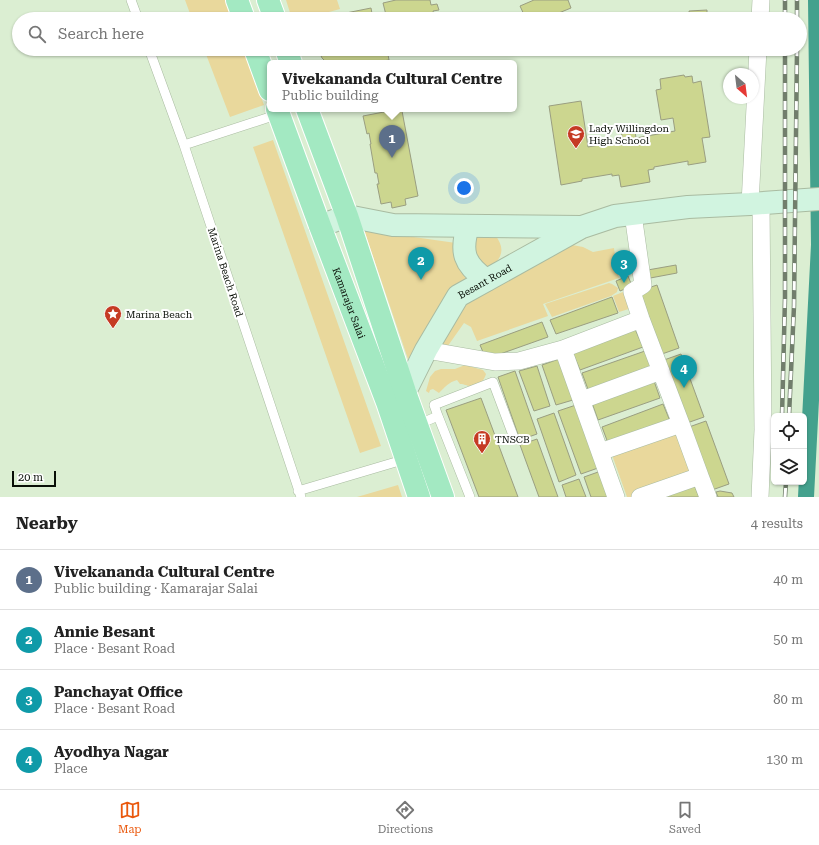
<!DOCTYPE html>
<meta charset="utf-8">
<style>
:root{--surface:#fff;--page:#f2f2f2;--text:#222;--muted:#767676;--line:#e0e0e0;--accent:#ea580c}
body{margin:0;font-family:"Roboto Serif",serif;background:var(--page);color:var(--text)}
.controls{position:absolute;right:12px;bottom:12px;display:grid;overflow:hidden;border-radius:6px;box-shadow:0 1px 3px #0004}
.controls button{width:36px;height:36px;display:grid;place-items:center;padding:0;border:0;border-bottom:1px solid var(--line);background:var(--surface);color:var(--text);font:20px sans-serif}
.compass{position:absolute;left:723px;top:68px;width:36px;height:36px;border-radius:50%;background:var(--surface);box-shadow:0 1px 3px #0004;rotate:152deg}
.scale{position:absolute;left:12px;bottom:10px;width:44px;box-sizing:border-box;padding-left:4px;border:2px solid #090f07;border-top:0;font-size:11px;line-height:14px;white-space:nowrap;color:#090f07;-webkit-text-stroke:3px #fff;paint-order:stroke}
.you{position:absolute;left:464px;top:188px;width:14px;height:14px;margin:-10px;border:3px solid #fff;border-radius:50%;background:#1a73e8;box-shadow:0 0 0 6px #1a73e833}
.badge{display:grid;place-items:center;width:26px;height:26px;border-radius:50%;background:var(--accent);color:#fff;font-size:13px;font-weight:700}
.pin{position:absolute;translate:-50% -33px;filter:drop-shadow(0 1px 2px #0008)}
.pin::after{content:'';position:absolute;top:21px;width:14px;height:12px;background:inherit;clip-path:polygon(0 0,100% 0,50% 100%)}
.popup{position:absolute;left:267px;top:60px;width:250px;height:52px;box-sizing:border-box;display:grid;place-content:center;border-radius:6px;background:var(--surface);filter:drop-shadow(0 1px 3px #0005);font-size:13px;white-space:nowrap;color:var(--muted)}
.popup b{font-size:15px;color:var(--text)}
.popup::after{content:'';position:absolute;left:50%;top:100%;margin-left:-8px;border:8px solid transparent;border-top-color:var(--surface)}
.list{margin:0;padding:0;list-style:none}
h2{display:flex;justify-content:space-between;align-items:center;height:52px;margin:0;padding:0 16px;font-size:17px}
h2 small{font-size:13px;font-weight:400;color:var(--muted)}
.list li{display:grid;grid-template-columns:26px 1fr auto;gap:12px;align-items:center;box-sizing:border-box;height:60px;padding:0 16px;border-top:1px solid var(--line)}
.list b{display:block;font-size:15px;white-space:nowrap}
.list p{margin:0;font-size:13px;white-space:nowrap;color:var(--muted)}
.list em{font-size:13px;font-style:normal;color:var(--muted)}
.icon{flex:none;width:22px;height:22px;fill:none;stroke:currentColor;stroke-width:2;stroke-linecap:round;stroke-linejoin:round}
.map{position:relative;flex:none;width:819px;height:497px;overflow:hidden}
.search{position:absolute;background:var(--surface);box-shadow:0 1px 3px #0004;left:12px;right:12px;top:12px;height:44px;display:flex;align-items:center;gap:10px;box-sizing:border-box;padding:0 14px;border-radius:22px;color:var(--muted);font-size:15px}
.sheet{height:292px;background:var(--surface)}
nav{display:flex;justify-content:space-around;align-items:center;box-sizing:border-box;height:56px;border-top:1px solid var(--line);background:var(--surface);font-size:11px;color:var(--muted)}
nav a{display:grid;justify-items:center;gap:2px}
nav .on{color:var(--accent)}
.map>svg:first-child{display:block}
.green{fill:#e9d89c}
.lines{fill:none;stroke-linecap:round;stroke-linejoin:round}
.canal{stroke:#44a18d;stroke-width:16}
.building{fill:#ccd68f;stroke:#9a9e81}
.lane-casing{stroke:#a9bba1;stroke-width:10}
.street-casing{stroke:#a9bba1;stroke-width:18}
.secondary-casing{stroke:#a9bba1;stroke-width:24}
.primary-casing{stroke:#fff;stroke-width:24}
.lane{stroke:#fff;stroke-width:9}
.street{stroke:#fff;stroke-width:17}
.secondary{stroke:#d1f4e0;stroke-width:22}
.primary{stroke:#a3e9c2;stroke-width:22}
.rail-casing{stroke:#717e6c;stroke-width:4.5}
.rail{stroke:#fff;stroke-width:3;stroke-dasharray:9;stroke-linecap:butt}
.labels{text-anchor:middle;stroke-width:4;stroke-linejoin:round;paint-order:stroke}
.poi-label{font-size:10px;fill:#090f07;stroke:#fff;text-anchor:start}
.street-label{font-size:10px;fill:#090f07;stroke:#fff}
</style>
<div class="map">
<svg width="819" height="497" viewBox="0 0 819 497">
<rect width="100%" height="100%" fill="#dbeed2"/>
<!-- green -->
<path class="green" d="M185,0H225L232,19H192Z
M286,0H337L340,9L303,19H292Z
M204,49H243L264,105L230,117Z
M273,140L381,446L360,453L253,147Z
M364,230L456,243L466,281L408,359Z
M495,235C507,250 501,260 487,270L470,267L476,237Z
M567,244L583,247L593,252L614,248L617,271L619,278L543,304L548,316L477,341L471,327L464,323L445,350L437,346L460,297Z
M609,283L612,284L618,288L617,292L611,296L552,317L545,304Z
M628,290L635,307L619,312L613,296Z
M465,365L483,370L486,374C484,381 478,387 471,386C466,386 465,384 460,384L457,380C449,382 445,387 439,393L433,389L430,390L429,393L426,391L430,377L435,371L441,369H455Z
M683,429L698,475L639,497H627L611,452Z
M398,485L402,497H357Z"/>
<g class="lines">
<!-- canal -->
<path class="canal" d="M806,497L819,245L816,0"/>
</g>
<!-- building -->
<path class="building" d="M396,0H430L431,5L437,4L439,10L433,11L435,19H407V16L395,19H387L383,3Z
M534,0H568L571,8L544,19H526L520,6Z
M371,8L373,19H347L346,13Z
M707,10V19H690L689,11Z
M318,49H387L389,60L371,63H327L322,58Z
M684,75L685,77L692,76L693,83L701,81L710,137L702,138L706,162L688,165V161L654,167V169L648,170L650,182L621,187L619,175L612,176V174L582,179V181L561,185L549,106L581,101L588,147L623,141L620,126L634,124L636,138L675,131L673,118L661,120L656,90L661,89L660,79Z
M389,111V113L402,111L418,196L405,199L406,205L392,208L391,202L381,204L377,184H379L377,173H375L370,144H371L369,133L367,134L363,116Z
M676,265L677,273L645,279L642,271Z
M628,276L632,286L620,291L616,281Z
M657,285L679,348L662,354L639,291Z
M612,297L618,313L556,334L550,320Z
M542,322L548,337L486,359L480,345Z
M635,329L643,347L580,370L572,351Z
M645,351L652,369L589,392L582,373Z
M681,354L704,417L687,423L664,360Z
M559,359L573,400L556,405L542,365Z
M537,366L550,406L534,411L519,371Z
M515,371L537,434L520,440L498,377Z
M654,381L660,398L598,420L592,403Z
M481,398L518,497H479L446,410Z
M663,404L670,421L608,443L602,427Z
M576,405L598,468L581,474L558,411Z
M554,413L576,475L559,482L537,419Z
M706,421L729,484L712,490L689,427Z
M537,439L558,497H539L520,445Z
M601,471L610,497H591L584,477Z
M579,479L586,497H566L562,485Z
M693,482L699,497H652Z
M720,491L732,493L734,497H718L716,492Z"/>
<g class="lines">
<defs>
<path id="lane" d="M131,0L138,19
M149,49L184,145L301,497
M184,145L279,114
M438,416L470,497
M417,425L438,416L434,405L493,382L514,438
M298,491L406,459"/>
<path id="street" d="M760,19L761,0
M750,204L758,49
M633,214L643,285L632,292L641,319L681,424
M563,349L616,497
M426,350L495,362L519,361L563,349L641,319
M582,400L661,371
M600,452L681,424L700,476L640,497
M700,476L708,497
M760,497L763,430L761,203"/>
<g id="secondary">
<path d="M320,226L347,216L393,225L581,227"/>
<path d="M468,226C460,252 464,264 486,280"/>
<path id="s1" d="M392,399L405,392L426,350L458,296L582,227L615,216L688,207L750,204L819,199"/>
</g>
<g id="primary">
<path d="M237,0L244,19"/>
<path d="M268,0L275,19"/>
<path d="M255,49L270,90"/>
<path d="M286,49L291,63"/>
<path id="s2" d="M277,109L320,226L387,402L419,497"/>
<path d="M307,109L347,216L405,392L443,497"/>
</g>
</defs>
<!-- lane casing -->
<use href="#lane" class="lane-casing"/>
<!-- street casing -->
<use href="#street" class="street-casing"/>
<!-- secondary casing -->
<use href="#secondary" class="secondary-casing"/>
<!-- primary casing -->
<use href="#primary" class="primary-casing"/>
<!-- lane -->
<use href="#lane" class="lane"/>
<!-- street -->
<use href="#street" class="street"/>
<!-- secondary -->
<use href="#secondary" class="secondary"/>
<!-- primary -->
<use href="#primary" class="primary"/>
<defs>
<path id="rail" d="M785,19V0
M797,19V0
M782,416L785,298V49
M789,416L794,306L797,49
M785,497L786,482"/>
</defs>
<!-- rail casing -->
<use href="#rail" class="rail-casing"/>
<!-- rail -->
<use href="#rail" class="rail"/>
</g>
<!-- icons -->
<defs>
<symbol id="school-pin" viewBox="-11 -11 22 30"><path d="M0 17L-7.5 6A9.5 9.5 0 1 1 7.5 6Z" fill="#c53a23" stroke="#fff"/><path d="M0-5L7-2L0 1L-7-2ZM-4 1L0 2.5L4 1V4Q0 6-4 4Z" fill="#fff"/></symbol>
<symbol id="sight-pin" viewBox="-11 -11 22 30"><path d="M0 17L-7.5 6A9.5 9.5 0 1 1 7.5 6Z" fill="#c53a23" stroke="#fff"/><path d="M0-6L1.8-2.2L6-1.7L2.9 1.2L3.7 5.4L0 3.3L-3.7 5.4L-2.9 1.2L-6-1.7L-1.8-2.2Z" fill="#fff"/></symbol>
<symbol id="building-pin" viewBox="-11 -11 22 30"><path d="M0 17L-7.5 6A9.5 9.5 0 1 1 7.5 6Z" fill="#c53a23" stroke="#fff"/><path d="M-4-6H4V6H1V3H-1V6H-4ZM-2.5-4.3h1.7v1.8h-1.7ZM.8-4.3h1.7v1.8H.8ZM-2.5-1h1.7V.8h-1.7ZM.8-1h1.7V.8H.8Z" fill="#fff"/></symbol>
</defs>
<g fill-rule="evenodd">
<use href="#school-pin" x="566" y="124" width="20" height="27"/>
<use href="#sight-pin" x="103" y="304" width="20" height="27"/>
<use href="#building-pin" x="472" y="429" width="20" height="27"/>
</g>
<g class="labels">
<!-- poi labels -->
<g class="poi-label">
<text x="589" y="132">Lady Willingdon<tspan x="589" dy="12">High School</tspan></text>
<text x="126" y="318">Marina Beach</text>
<text x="495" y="443">TNSCB</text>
</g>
<!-- street labels -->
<g class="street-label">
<text transform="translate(226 272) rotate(72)" y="4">Marina Beach Road</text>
<text dy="4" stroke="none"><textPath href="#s1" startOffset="155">Besant Road</textPath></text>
<text dy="4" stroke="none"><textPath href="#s2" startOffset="207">Kamarajar Salai</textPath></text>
</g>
</g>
</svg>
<div class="controls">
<button><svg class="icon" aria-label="locate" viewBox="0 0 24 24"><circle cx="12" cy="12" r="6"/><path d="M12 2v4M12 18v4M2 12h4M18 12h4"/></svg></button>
<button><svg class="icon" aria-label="layers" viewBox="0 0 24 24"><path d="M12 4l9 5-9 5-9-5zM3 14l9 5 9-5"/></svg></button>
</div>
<svg class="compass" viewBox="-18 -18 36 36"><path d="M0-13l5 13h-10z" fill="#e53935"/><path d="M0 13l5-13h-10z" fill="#767676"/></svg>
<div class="scale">20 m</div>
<div class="you"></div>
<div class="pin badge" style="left:392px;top:158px;background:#5c6f8a">1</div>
<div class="popup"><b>Vivekananda Cultural Centre</b>Public building</div>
<div class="pin badge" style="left:421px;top:280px;background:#0f9aa8">2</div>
<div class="pin badge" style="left:624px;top:283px;background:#0f9aa8">3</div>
<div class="pin badge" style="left:684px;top:388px;background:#0f9aa8">4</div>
<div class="search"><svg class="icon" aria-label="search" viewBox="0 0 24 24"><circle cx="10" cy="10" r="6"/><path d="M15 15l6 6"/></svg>Search here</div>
</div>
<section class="sheet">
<h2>Nearby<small>4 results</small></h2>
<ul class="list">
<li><span class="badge" style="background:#5c6f8a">1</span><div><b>Vivekananda Cultural Centre</b><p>Public building · Kamarajar Salai</p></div><em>40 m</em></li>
<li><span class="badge" style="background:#0f9aa8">2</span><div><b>Annie Besant</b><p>Place · Besant Road</p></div><em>50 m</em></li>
<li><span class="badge" style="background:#0f9aa8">3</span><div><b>Panchayat Office</b><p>Place · Besant Road</p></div><em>80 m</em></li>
<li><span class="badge" style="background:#0f9aa8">4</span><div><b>Ayodhya Nagar</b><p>Place</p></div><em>130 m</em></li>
</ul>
</section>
<nav>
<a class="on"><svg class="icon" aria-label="map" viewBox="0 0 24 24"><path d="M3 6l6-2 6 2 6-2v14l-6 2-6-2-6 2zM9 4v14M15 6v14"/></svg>Map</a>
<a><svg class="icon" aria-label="directions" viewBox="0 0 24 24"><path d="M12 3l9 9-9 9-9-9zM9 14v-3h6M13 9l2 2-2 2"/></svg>Directions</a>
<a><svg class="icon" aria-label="saved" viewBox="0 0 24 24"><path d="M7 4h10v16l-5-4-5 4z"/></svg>Saved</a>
</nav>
